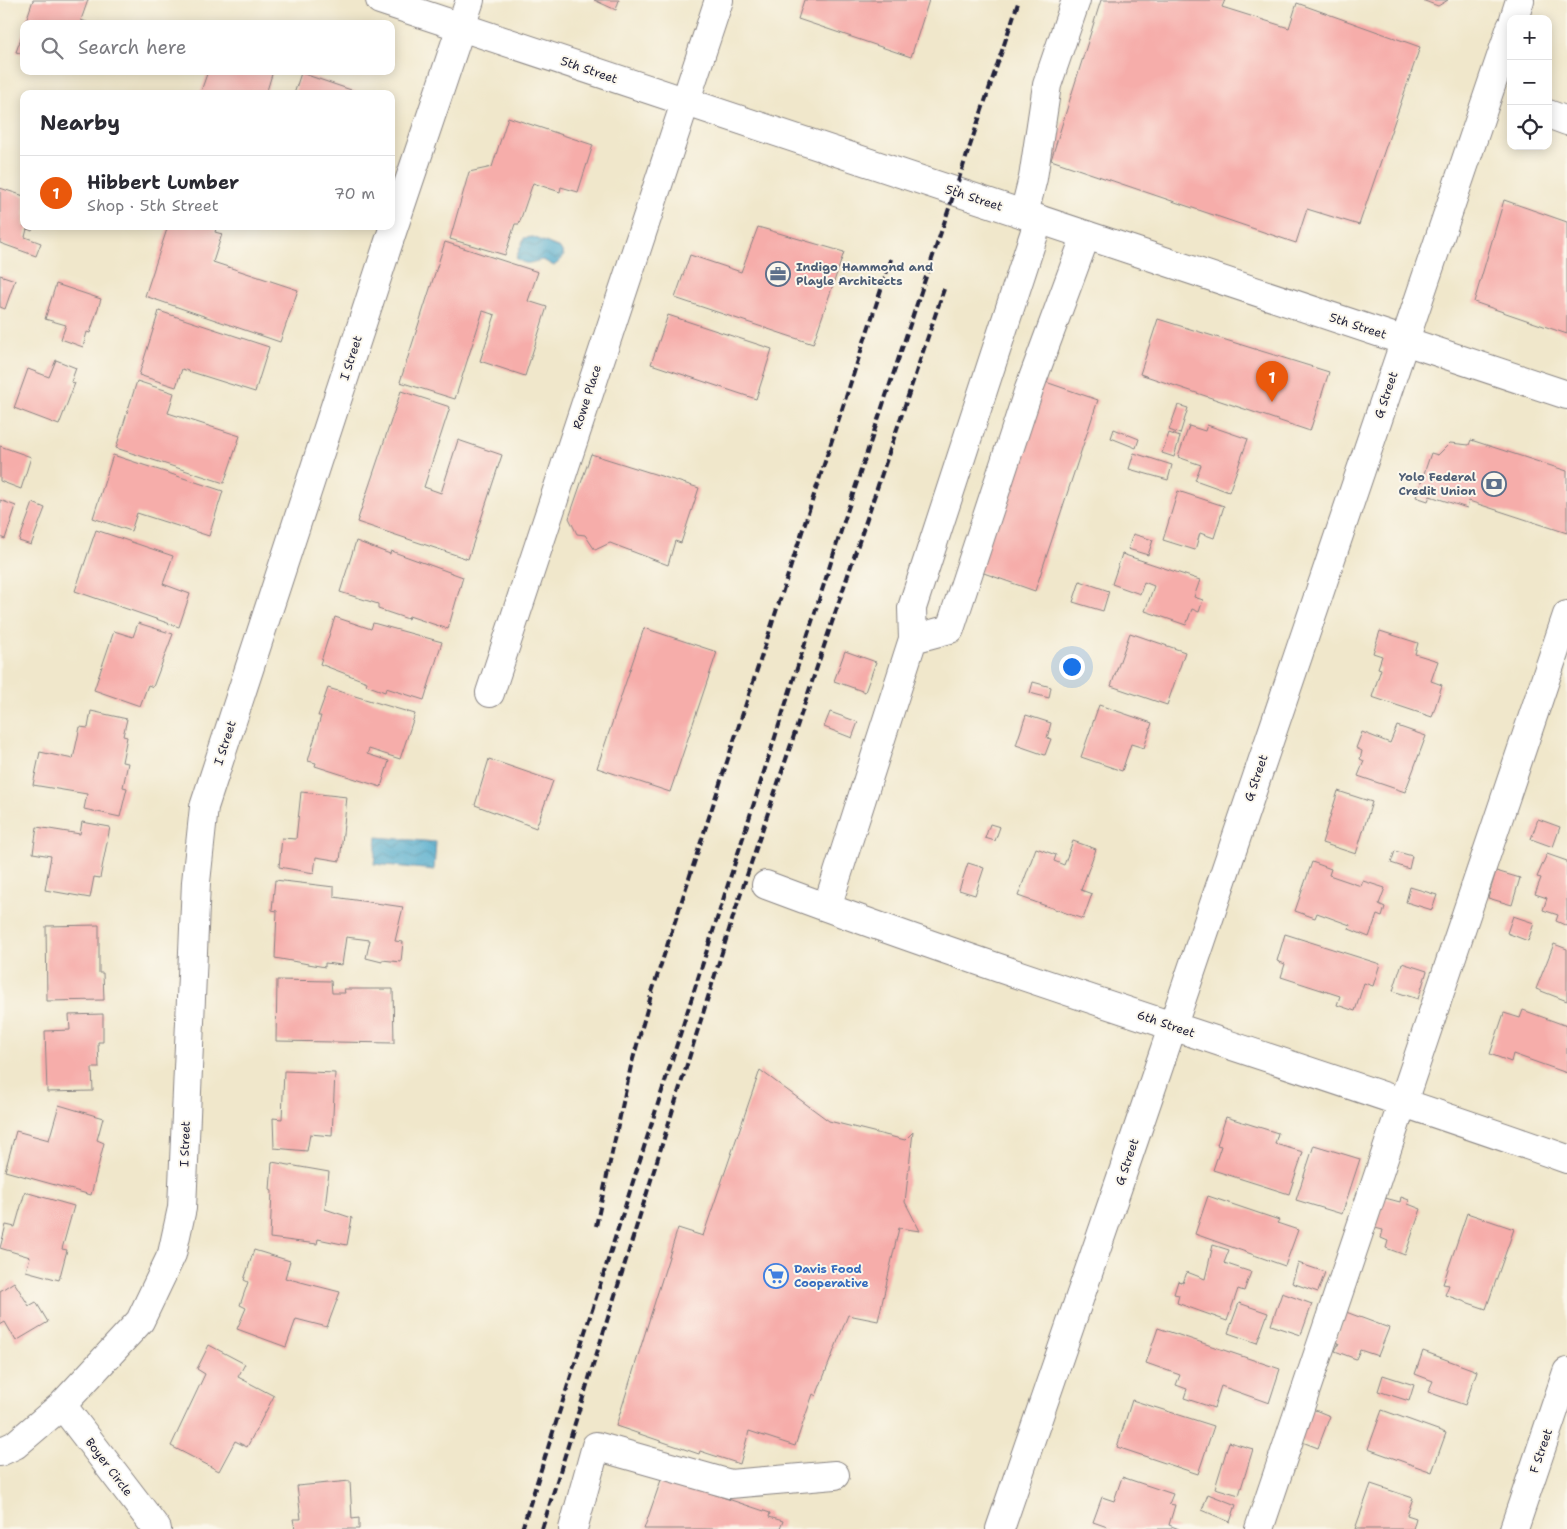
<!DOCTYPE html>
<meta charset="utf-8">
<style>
:root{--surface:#fff;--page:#f7f7f7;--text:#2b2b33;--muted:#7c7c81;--line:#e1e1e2;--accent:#ea580c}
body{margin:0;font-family:"Shantell Sans",sans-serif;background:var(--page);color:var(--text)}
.controls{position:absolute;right:15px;top:15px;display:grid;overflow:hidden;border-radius:10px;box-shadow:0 2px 12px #0003}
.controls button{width:45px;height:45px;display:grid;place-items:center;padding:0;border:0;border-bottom:1px solid var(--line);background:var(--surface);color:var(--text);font:25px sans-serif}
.you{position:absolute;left:1071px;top:666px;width:18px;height:18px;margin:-12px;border:4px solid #fff;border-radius:50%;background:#1a73e8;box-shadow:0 0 0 8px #1a73e833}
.badge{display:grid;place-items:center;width:32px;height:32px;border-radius:50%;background:var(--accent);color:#fff;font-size:16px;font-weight:700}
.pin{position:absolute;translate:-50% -41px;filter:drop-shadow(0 1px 2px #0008)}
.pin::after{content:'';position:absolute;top:26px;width:18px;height:15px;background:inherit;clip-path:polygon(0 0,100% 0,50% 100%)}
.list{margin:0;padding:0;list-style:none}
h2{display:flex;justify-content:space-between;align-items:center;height:65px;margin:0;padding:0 20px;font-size:21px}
h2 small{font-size:16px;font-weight:400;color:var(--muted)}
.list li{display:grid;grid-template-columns:32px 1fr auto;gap:15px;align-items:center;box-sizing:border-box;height:75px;padding:0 20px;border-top:1px solid var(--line)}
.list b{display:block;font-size:19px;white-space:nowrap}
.list p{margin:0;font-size:16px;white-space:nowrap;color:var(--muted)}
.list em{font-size:16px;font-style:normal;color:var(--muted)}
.icon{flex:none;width:28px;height:28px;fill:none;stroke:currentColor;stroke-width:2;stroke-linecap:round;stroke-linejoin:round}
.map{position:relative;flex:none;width:1567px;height:1529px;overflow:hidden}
.search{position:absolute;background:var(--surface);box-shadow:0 2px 12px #0003;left:20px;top:20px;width:375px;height:55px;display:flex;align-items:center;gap:12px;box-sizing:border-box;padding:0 18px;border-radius:10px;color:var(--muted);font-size:19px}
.panel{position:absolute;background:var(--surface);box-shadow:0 2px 12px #0003;left:20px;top:90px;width:375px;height:140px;border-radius:10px}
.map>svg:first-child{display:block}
.water{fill:url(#water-waves);stroke:#366582}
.building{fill:#f6adaa}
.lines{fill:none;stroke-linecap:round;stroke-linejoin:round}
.minor-casing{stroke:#898483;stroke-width:30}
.major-casing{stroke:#898483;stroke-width:30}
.minor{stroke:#fff;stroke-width:28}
.major{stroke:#fff;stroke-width:28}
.rail{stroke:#22223b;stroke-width:4;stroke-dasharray:8 4;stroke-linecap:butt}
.labels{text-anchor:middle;stroke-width:4;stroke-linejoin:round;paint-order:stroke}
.street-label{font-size:12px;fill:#22223b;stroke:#fbf7ec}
.service-label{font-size:12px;font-weight:bold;fill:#4e5e75;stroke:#fbf7ec;text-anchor:start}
.shop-label{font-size:12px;font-weight:bold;fill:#366cbe;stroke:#fbf7ec;text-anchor:start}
</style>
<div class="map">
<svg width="1567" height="1529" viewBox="0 0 1567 1529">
<defs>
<pattern id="water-waves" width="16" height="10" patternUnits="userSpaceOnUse" patternTransform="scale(1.25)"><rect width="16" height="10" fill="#4ba8ca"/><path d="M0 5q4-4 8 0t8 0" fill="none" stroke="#3e88a5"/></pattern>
</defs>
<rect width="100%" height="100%" fill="#fbf7ec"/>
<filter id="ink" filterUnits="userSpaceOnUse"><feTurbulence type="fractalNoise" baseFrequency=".02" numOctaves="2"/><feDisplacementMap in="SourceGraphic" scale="10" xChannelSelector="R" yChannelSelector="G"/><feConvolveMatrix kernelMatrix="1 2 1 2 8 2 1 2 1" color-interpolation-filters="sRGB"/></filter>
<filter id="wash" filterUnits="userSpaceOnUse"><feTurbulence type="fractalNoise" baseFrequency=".0096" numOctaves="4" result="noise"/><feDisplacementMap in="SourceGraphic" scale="20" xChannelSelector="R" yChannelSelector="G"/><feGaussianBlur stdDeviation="1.12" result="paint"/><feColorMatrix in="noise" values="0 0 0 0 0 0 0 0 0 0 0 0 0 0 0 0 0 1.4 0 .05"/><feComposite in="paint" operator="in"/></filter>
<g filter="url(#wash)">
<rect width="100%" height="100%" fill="#f0e7cb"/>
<!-- water -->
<path class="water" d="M533,237L560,248L564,255L561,260L554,266L543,260C530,262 527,267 516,258L524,238Z
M377,837L436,842L434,870L374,864Z"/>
<g id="blocks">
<!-- building -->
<path class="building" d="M33,0H88L81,20L92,24H25Z
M594,0H619L616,10Z
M804,0H929L911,57L798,19Z
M1101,0H1225L1222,7L1289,28L1297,3L1420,47L1359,225L1307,209L1296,243L1051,160Z
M1422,0H1448L1438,6Z
M24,30V54L16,52Z
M208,71H273L266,94H200Z
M301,73L360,93V94H294Z
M508,117L593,145L578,192L561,187L560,192L533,183L519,224H515L505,255L450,239L469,172L492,167Z
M0,188L24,196V226H34L32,231L27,229L25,237L41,243L36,256L0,243Z
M1504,200L1567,222V334L1474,302Z
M168,226H217L215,232L222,234L213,262L298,290L280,342L145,296Z
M758,227L844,252L813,344L675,298L690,255L741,272Z
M445,242L538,272L528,301L547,307L525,376L480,361L495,315L483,311L455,399L400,382Z
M0,275L15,280L5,309L0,307Z
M56,284L101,299L90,333L87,332L83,347L61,339L66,325L45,319Z
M159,311L269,347L255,392L182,369L176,387L139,375Z
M668,315L772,349L756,399L651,364Z
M1158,319L1329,372L1310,431L1140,374Z
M56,360L76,368L71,382L75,383L59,425L14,408L28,369L49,377Z
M1040,380L1098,400L1035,591L978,571Z
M137,381L174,393L168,413L240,436L224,483L116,448Z
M401,391L450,407L424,487L441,493L458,440L502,455L468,559L357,522Z
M1178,405L1188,408L1180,434L1169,430Z
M1207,425L1248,439L1229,492L1195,480L1201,465L1178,457L1189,426L1205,431Z
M1114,429L1139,439L1136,448L1111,438Z
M1169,433L1180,437L1174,457L1162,453Z
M1471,440L1567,471V533L1469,501L1467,508L1430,496L1428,501L1416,497L1431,453L1438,455L1450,443L1469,445Z
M0,446L31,457L21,489L0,481Z
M1134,453L1172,465L1168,480L1129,469Z
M591,454L699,488L681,543L675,541L668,565L610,543L595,550L585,535L577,534L569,518Z
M113,455L223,491L209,536L137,513L131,531L93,518Z
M1178,491L1224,506L1214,538L1200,533L1195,550L1163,540Z
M0,500L16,506L5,539L0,537Z
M33,503L45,508L31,545L19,541Z
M96,530L173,556L163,584L190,594L179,627L75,591Z
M1133,534L1153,540L1148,555L1128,549Z
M356,541L390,554L391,551L463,577L448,629L409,616L408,619L378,609V604L340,592Z
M1122,554L1200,580L1194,597L1203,600L1199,612L1192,609L1186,625L1145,611L1154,586L1144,582L1140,594L1112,584Z
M1080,581L1109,591L1103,611L1073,602Z
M335,617L371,629L373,623L442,642L424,700L386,688L385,692L366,685L367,682L320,664Z
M138,623L173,634L153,687L148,685L140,706L94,690L114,631L133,637Z
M644,628L717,652L670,792L597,768Z
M1380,631L1418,643L1415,654L1438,661L1431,681L1442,685L1432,717L1372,697L1381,669L1378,668L1382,656L1373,653Z
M1130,633L1185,652L1167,705L1111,686Z
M845,651L876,662L865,692L834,681Z
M1033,682L1051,687L1049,698L1030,693Z
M328,688L415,714L400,759L369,749L367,754L389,761L381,787L315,766L316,763L308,761L321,716H318Z
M1099,705L1152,723L1144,748L1131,744L1122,771L1081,757Z
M91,711L127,719L123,736L127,737L122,762L128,763L123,787L127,788L120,817L84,809L87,794L33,785L40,752L73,759L80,727L88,728Z
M830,712L858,722L852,738L824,727Z
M1026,715L1051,723L1047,738L1051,739L1045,755L1016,745Z
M1397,726L1426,736L1405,792L1358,776L1364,761L1360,759L1362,751L1356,748L1362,732L1390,743Z
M489,759L553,781L536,828L475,805Z
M1338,791L1372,802L1356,854L1322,843Z
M301,792L347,797L340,861L316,857L314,873L279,867L282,838L296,839Z
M1538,819L1560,827L1553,847L1531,839Z
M82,822L110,827L100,878L94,877L90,898L45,890L51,856L33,853L37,827L80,834Z
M990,824L1000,827L995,841L985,838Z
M1073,841L1096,849L1081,890L1092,894L1083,919L1018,896L1036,848L1056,855L1054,861L1064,865Z
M1395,851L1412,856L1409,869L1391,863Z
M1547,854L1567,861V926L1556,921L1558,915L1543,910L1547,898L1535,894L1541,878L1537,877Z
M1312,862L1331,869L1329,875L1361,886L1363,881L1385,888L1379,904L1385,907L1382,917L1377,915L1369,937L1349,929L1350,925L1317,913L1315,918L1295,911Z
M968,863L984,868L975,895L959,890Z
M1496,871L1520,878L1512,905L1488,898Z
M275,880L334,887V897L403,907L395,941L403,942L401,962L382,960V962L366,958L370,940L346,937L342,965L325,963V967L275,958L277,911L272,910Z
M1410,887L1437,895L1432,910L1406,902Z
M1513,916L1534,923L1528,941L1507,933Z
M99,925V973H103L104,1000L47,1001L46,926Z
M1285,934L1380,964L1373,986L1364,983L1355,1011L1337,1005L1340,996L1281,977L1285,964L1277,961Z
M1554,944L1567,949V1001L1536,989Z
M1402,963L1427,971L1418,999L1393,991Z
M277,980L331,981L332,993H345L344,989H393L394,1043L276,1041Z
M1523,1010L1567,1026V1073L1513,1054L1511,1062L1490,1054L1504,1013L1520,1018Z
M103,1014V1042H98L99,1068H92L93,1091L47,1092L45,1031L70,1030L69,1015Z
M760,1070L829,1121L905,1140L913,1132L905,1202L920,1231L899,1228L878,1321L848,1315L816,1396L813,1394L795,1446L749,1431L740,1464L700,1451L699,1454L616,1426L678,1228L703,1236Z
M284,1071L335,1073L332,1136L310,1134L307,1151L274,1148L273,1118L282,1119Z
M59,1105L103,1118L97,1140L104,1143L91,1195L5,1171L16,1131L49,1140Z
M1226,1117L1278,1133L1275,1144L1303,1152L1289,1194L1213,1170L1221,1146L1217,1145Z
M1314,1145L1360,1159L1342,1214L1296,1200Z
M272,1162L329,1172L325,1209L352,1218L347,1245L318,1239L317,1244L270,1238L272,1191L270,1190Z
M25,1192L74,1206L62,1249L67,1250L59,1280L26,1271L30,1257L0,1248L6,1225L15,1227Z
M1208,1196L1279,1220L1277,1223L1298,1230L1285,1266L1195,1234Z
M1401,1197L1409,1200L1408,1204L1421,1209L1405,1255L1386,1248L1388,1241L1381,1238L1383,1230L1375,1228L1385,1198L1400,1202Z
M1467,1213L1514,1229L1486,1309L1445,1295L1449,1285L1443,1284Z
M1213,1245L1229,1250L1224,1263L1251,1272L1244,1291L1238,1289L1227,1321L1177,1303L1179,1295L1174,1294L1178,1281L1183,1283L1187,1272L1205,1279Z
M254,1250L290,1261L285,1278L340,1292L327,1327L296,1319L286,1347L237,1329L246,1308L240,1305L248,1282L244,1280Z
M1298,1263L1325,1272L1318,1292L1292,1283Z
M14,1282L29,1306L36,1302L48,1322L16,1341L5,1322L0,1325V1291Z
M1282,1293L1312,1304L1301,1335L1271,1325Z
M1239,1303L1268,1313L1257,1343L1228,1333Z
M1346,1312L1389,1328L1378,1356L1360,1350L1356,1359L1335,1351L1339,1343L1335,1342Z
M1158,1328L1280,1369L1269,1403L1221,1386L1214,1408L1184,1398L1187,1389L1176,1385L1180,1375L1146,1363Z
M209,1345L245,1364L238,1377L274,1396L247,1447L235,1441L219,1471L171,1446L205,1374L197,1369Z
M1423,1351L1477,1371L1465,1405L1428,1392L1433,1381L1415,1374Z
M1383,1375L1414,1385L1409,1401L1378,1391Z
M1132,1400L1214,1426L1198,1474L1117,1447Z
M1310,1408L1330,1416L1318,1448L1297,1440Z
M1382,1410L1446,1433L1432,1472L1368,1449Z
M1229,1442L1253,1449L1239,1495L1215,1488Z
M662,1477L770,1513L769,1517L783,1521L780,1529H644Z
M1122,1477L1173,1494L1169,1504L1175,1505L1169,1525L1179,1529H1113L1093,1522L1102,1497L1114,1501Z
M350,1481L352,1519L359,1518V1529H295L293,1519H301L297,1486Z
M1371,1484L1413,1498L1407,1515L1416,1518L1413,1529H1355Z
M1208,1494L1236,1505L1230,1522L1202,1510Z"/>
</g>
</g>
<g filter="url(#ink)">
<use href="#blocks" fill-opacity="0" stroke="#898483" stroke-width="1"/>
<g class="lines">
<defs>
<path id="minor" d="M1514,19L1520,0
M1548,114L1567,121
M1024,214L1033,178L1047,85L1076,0
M913,639L950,629L1029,389L1086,235
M490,693L719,0
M766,885C1030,984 1301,1065 1567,1159
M827,907L913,639L912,608L1039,219
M62,1405L157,1529
M0,1452L15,1445L62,1405L140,1321L172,1254L182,1208L196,882L204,807L392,232L470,0
M573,1529L596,1446L730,1484L835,1475
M1000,1529L1134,1140L1511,27
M1259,1529L1567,615
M1514,1529L1567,1372"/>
<path id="major" d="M380,0L1567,395"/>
</defs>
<!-- minor casing -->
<use href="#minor" class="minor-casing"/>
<!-- major casing -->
<use href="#major" class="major-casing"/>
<!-- minor -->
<use href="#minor" class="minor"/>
<!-- major -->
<use href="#major" class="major"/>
<!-- rail -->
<path class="rail" d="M596,1226L631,1066L652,992L891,259
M522,1529L848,509L1019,0
M542,1529L734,914L944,289"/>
</g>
</g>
<!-- icons -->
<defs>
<symbol id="office-ring" viewBox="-11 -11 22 22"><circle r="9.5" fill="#fbf7ec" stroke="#5c6f8a" stroke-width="1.5"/><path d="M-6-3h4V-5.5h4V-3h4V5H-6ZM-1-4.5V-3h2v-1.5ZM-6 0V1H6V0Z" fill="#5c6f8a"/></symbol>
<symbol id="bank-ring" viewBox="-11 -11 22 22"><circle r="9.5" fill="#fbf7ec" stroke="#5c6f8a" stroke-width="1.5"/><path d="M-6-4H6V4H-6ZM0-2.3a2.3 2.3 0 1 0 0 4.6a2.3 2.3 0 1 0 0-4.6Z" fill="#5c6f8a"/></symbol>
<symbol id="supermarket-ring" viewBox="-11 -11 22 22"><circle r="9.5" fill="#fbf7ec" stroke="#3f7fe0" stroke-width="1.5"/><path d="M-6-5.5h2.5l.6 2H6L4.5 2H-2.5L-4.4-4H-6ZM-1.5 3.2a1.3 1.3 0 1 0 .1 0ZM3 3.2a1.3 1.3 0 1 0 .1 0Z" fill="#3f7fe0"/></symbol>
</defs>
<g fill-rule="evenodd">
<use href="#office-ring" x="764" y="260" width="28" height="28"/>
<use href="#bank-ring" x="1480" y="470" width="28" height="28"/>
<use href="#supermarket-ring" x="762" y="1262" width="28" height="28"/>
</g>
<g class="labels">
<!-- street labels -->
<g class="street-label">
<text transform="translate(589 70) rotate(19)" y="4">5th Street</text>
<text transform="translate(974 198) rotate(18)" y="4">5th Street</text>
<text transform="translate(1358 326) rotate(18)" y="4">5th Street</text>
<text transform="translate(351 358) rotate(-72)" y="4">I Street</text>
<text transform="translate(1386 395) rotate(-71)" y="4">G Street</text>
<text transform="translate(587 397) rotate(-72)" y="4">Rowe Place</text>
<text transform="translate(225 743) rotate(-72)" y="4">I Street</text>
<text transform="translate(1256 778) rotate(-71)" y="4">G Street</text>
<text transform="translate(1166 1024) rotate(19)" y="4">6th Street</text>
<text transform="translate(185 1144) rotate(-88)" y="4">I Street</text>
<text transform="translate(1127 1162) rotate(-71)" y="4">G Street</text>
<text transform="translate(1541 1451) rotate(-71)" y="4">F Street</text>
<text transform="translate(109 1467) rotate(53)" y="4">Boyer Circle</text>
</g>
<!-- service labels -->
<g class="service-label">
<text x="796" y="271">Indigo Hammond and<tspan x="796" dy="14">Playle Architects</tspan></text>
<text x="1476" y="481" text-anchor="end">Yolo Federal<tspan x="1476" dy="14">Credit Union</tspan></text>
</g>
<!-- shop labels -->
<g class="shop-label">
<text x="794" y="1273">Davis Food<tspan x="794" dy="14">Cooperative</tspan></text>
</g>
</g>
</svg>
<div class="controls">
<button>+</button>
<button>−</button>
<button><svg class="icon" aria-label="locate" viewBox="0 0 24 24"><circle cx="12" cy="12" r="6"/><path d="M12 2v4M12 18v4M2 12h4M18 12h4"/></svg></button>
</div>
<div class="you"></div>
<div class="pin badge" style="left:1272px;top:402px">1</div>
<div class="search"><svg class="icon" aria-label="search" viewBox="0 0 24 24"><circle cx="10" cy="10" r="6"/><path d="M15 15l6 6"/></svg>Search here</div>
<section class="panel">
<h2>Nearby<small></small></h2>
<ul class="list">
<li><span class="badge">1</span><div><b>Hibbert Lumber</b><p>Shop · 5th Street</p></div><em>70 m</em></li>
</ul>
</section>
</div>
